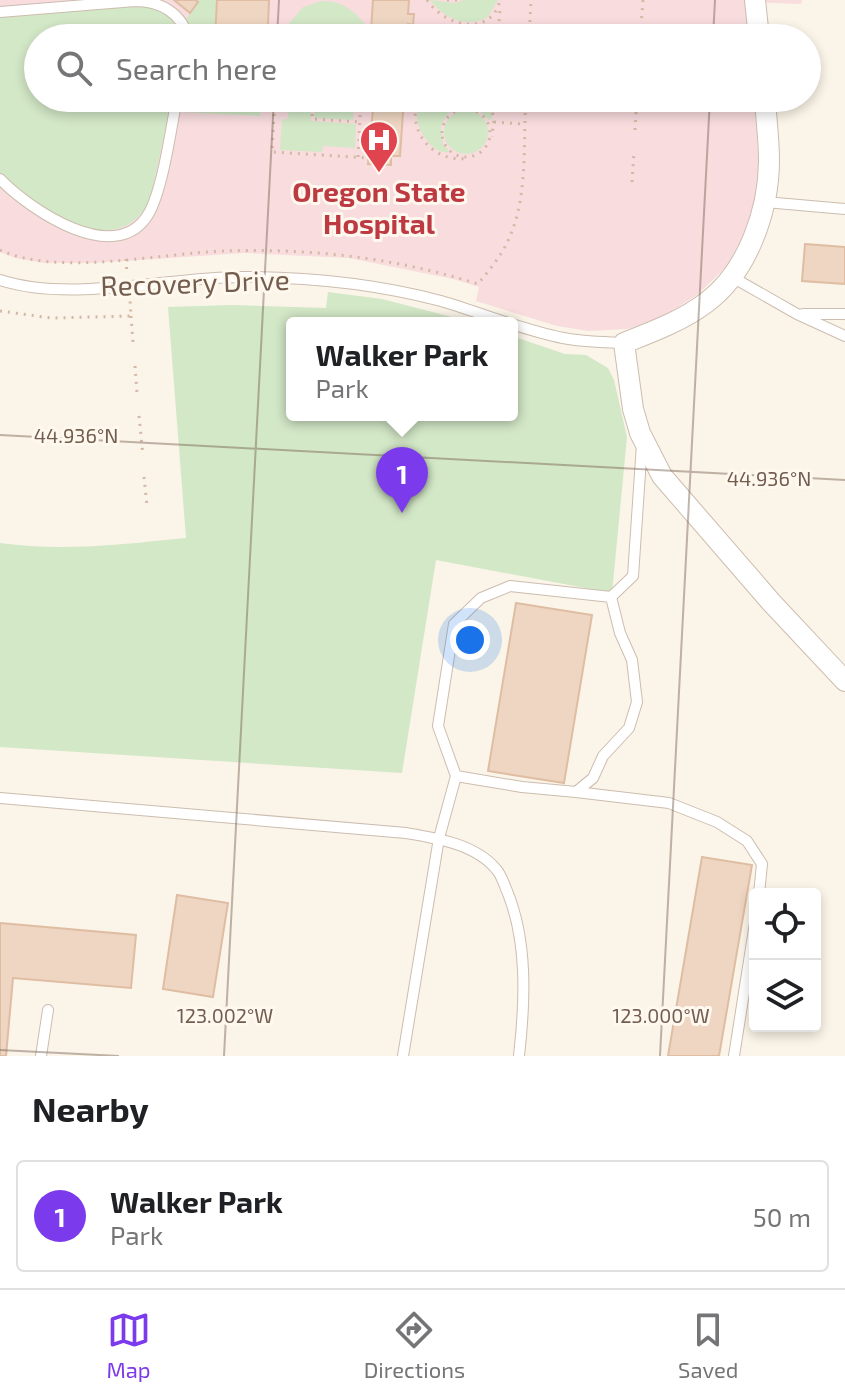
<!DOCTYPE html>
<meta charset="utf-8">
<style>
:root{--surface:#fff;--page:#f2f2f2;--text:#202124;--muted:#757577;--line:#e0e0e0;--accent:#7c3aed}
body{margin:0;font-family:"Exo 2",sans-serif;background:var(--page);color:var(--text)}
.controls{position:absolute;right:24px;bottom:24px;display:grid;overflow:hidden;border-radius:8px;box-shadow:0 4px 12px #0003}
.controls button{width:72px;height:72px;display:grid;place-items:center;padding:0;border:0;border-bottom:2px solid var(--line);background:var(--surface);color:var(--text);font:40px sans-serif}
.you{position:absolute;left:470px;top:640px;width:28px;height:28px;margin:-20px;border:6px solid #fff;border-radius:50%;background:#1a73e8;box-shadow:0 0 0 12px #1a73e833}
.badge{display:grid;place-items:center;width:52px;height:52px;border-radius:50%;background:var(--accent);color:#fff;font-size:26px;font-weight:700}
.pin{position:absolute;translate:-50% -66px;filter:drop-shadow(0 2px 4px #0008)}
.pin::after{content:'';position:absolute;top:42px;width:28px;height:24px;background:inherit;clip-path:polygon(0 0,100% 0,50% 100%)}
.popup{position:absolute;left:286px;top:317px;width:232px;height:104px;box-sizing:border-box;display:grid;place-content:center;border-radius:8px;background:var(--surface);filter:drop-shadow(0 2px 6px #0005);font-size:26px;white-space:nowrap;color:var(--muted)}
.popup b{font-size:30px;color:var(--text)}
.popup::after{content:'';position:absolute;left:50%;top:100%;margin-left:-16px;border:16px solid transparent;border-top-color:var(--surface)}
.list{margin:0;padding:0;list-style:none}
h2{display:flex;justify-content:space-between;align-items:center;height:104px;margin:0;padding:0 32px;font-size:34px}
h2 small{font-size:26px;font-weight:400;color:var(--muted)}
.list li{display:grid;grid-template-columns:52px 1fr auto;gap:24px;align-items:center;box-sizing:border-box;height:112px;margin:0 16px 16px;padding:0 16px;border:2px solid var(--line);border-radius:8px}
.list b{display:block;font-size:30px;white-space:nowrap}
.list p{margin:0;font-size:26px;white-space:nowrap;color:var(--muted)}
.list em{font-size:26px;font-style:normal;color:var(--muted)}
.icon{flex:none;width:44px;height:44px;fill:none;stroke:currentColor;stroke-width:2;stroke-linecap:round;stroke-linejoin:round}
.map{position:relative;flex:none;width:845px;height:1056px;overflow:hidden}
.search{position:absolute;background:var(--surface);box-shadow:0 4px 12px #0003;left:24px;right:24px;top:24px;height:88px;display:flex;align-items:center;gap:20px;box-sizing:border-box;padding:0 28px;border-radius:44px;color:var(--muted);font-size:30px}
.sheet{height:232px;background:var(--surface)}
nav{display:flex;justify-content:space-around;align-items:center;box-sizing:border-box;height:112px;border-top:2px solid var(--line);background:var(--surface);font-size:22px;color:var(--muted)}
nav a{display:grid;justify-items:center;gap:4px}
nav .on{color:var(--accent)}
.map>svg:first-child{display:block}
.medical{fill:#f8dcde}
.green{fill:#d3e8c7}
.building{fill:#eed6c2;stroke:#dfbda3;stroke-width:2}
.lines{fill:none;stroke-linecap:round;stroke-linejoin:round}
.lane-casing{stroke:#ccbdaf;stroke-width:12}
.street-casing{stroke:#ccbdaf;stroke-width:22}
.path{stroke:#d3b9a5;stroke-width:3;stroke-dasharray:2 6;stroke-linecap:butt}
.lane{stroke:#fff;stroke-width:10}
.street{stroke:#fff;stroke-width:20}
.ticks{fill:none;stroke:#735d4e;stroke-width:2;stroke-opacity:0.45}
.labels{text-anchor:middle;stroke-width:6;stroke-linejoin:round;paint-order:stroke}
.health-label{font-size:28px;font-weight:bold;fill:#be3a42;stroke:#fef8ee}
.street-label{font-size:28px;fill:#735d4e;stroke:#fef8ee}
.ticks-label{font-size:20px;text-anchor:middle;fill:#735d4e;stroke:#fef8ee;stroke-width:6;stroke-linejoin:round;paint-order:stroke}
</style>
<div class="map">
<svg width="845" height="1056" viewBox="0 0 845 1056">
<rect width="100%" height="100%" fill="#fbf4e8"/>
<!-- medical -->
<path class="medical" d="M0,0H802L801,4L746,2L750,38H38V98H756L759,185L753,213L743,237L726,267L697,295L661,318L627,329L588,331L557,326L476,301L479,287L453,279L349,258L244,253L93,263H45L15,258L0,252Z"/>
<!-- green -->
<path class="green" d="M195,0H217L215,38H193L186,19L198,3Z
M430,0L455,3L464,0H498L488,17C467,29 443,18 430,0Z
M322,1C346,1 357,14 371,31L287,26L303,7Z
M147,6C165,11 176,20 182,38H38V98H172L150,200C117,266 34,209 0,173V15Z
M183,98H262L260,116L180,112Z
M289,98H312L311,121L356,124L355,148L323,146L322,152L280,150L282,119H288Z
M315,98H354L353,120L314,118Z
M420,98H484L491,109L492,119L489,120L476,107C458,104 447,110 441,126L443,144L450,152C434,155 419,134 417,118C417,111 419,104 420,98Z
M444 132a22 22 0 1 1 44 0a22 22 0 1 1-44 0Z
M328,292L382,299L475,323H292V415H512V336L565,354L586,355L608,368L614,380L627,437L612,593L436,560L402,773L0,747V543C62,552 125,544 186,538L168,307L232,305L326,308Z"/>
<!-- building -->
<path class="building" d="M174,0H195L198,2L190,13Z
M217,0H269L268,25L371,31L373,0H409L408,14H414L413,25L408,24L407,32L506,38H215Z
M84,29L110,32V38H83Z
M374,98H404L400,156H391V165L368,164Z
M805,244L845,247V284L802,281Z
M516,603L592,615L564,783L488,771Z
M702,857L752,865L719,1056H668Z
M177,895L228,903L213,997L163,989Z
M0,923L136,935L131,988L13,978L6,1056H0Z"/>
<g class="lines">
<defs>
<path id="lane" d="M0,12L135,1C160,1 182,13 188,38
M0,179C30,210 117,269 149,213C163,188 171,128 177,98
M765,202L845,209
M732,277L797,314L845,336
M0,280C71,303 167,277 242,277C309,277 376,284 441,301C482,313 522,330 563,338C583,342 603,342 624,343
M803,314H845
M456,776L522,787L576,792L593,778L603,756L629,728L637,702L632,660L620,633L611,597
M576,792L669,803L717,822L747,841L762,864L759,894
M0,798L406,833C436,838 475,844 496,869C501,874 504,884 507,891C528,942 525,1002 519,1056
M41,1056L48,1010
M403,1056L439,838L456,776L438,726L454,624L481,598L510,586L611,597L633,576L642,444
M734,1056L755,923"/>
<path id="street" d="M755,0L759,38
M765,98C766,118 769,139 769,160C769,210 748,271 707,302C682,321 652,332 624,343L633,409L640,433L662,476L771,602L845,681"/>
</defs>
<!-- lane casing -->
<use href="#lane" class="lane-casing"/>
<!-- street casing -->
<use href="#street" class="street-casing"/>
<!-- path -->
<path class="path" d="M427,0C444,26 491,38 500,0
M447,0H459
M641,26L643,0
M498,37L500,9
M529,38L531,0
M275,98L272,152L369,158
M313,98L312,119L359,122
M418,98C406,132 434,164 469,158
M487,98L494,118L492,137
M442 133a24 24 0 1 1 48 0a24 24 0 1 1-48 0Z
M494,122L523,124
M635,130L637,99
M358,157L361,98
M632,182L634,151
M0,250C58,277 161,253 225,251C310,248 397,258 478,284C490,269 503,254 510,236C528,195 523,143 526,98
M126,259L127,274
M0,311L51,318L131,316L130,300
M131,316L133,343
M135,366L137,394
M139,416L143,456
M144,477L147,506"/>
<!-- lane -->
<use href="#lane" class="lane"/>
<!-- street -->
<use href="#street" class="street"/>
</g>
<!-- ticks -->
<path class="ticks" d="M277,38L279,0M713,38L715,0M0,435L845,480M0,1050L119,1056M224,1056L274,98M660,1056L710,98"/>
<!-- icons -->
<defs>
<symbol id="hospital-pin" viewBox="-11 -11 22 30"><path d="M0 17L-7.5 6A9.5 9.5 0 1 1 7.5 6Z" fill="#e0444e" stroke="#fef8ee"/><path d="M-5-5h3v3.5h4V-5h3V5h-3V1.5h-4V5h-3Z" fill="#fff"/></symbol>
</defs>
<g fill-rule="evenodd">
<use href="#hospital-pin" x="357" y="118" width="44" height="60"/>
</g>
<g class="labels">
<!-- health labels -->
<g class="health-label">
<text x="379" y="202">Oregon State<tspan x="379" dy="32">Hospital</tspan></text>
</g>
<!-- street labels -->
<g class="street-label">
<text transform="translate(195 283) rotate(-2)" y="10">Recovery Drive</text>
</g>
</g>
<g class="ticks-label">
<text x="76" y="443">44.936°N</text>
<text x="769" y="486">44.936°N</text>
<text x="225" y="1023">123.002°W</text>
<text x="661" y="1023">123.000°W</text>
</g>
</svg>
<div class="controls">
<button><svg class="icon" aria-label="locate" viewBox="0 0 24 24"><circle cx="12" cy="12" r="6"/><path d="M12 2v4M12 18v4M2 12h4M18 12h4"/></svg></button>
<button><svg class="icon" aria-label="layers" viewBox="0 0 24 24"><path d="M12 4l9 5-9 5-9-5zM3 14l9 5 9-5"/></svg></button>
</div>
<div class="you"></div>
<div class="pin badge" style="left:402px;top:513px">1</div>
<div class="popup"><b>Walker Park</b>Park</div>
<div class="search"><svg class="icon" aria-label="search" viewBox="0 0 24 24"><circle cx="10" cy="10" r="6"/><path d="M15 15l6 6"/></svg>Search here</div>
</div>
<section class="sheet">
<h2>Nearby<small></small></h2>
<ul class="list">
<li><span class="badge">1</span><div><b>Walker Park</b><p>Park</p></div><em>50 m</em></li>
</ul>
</section>
<nav>
<a class="on"><svg class="icon" aria-label="map" viewBox="0 0 24 24"><path d="M3 6l6-2 6 2 6-2v14l-6 2-6-2-6 2zM9 4v14M15 6v14"/></svg>Map</a>
<a><svg class="icon" aria-label="directions" viewBox="0 0 24 24"><path d="M12 3l9 9-9 9-9-9zM9 14v-3h6M13 9l2 2-2 2"/></svg>Directions</a>
<a><svg class="icon" aria-label="saved" viewBox="0 0 24 24"><path d="M7 4h10v16l-5-4-5 4z"/></svg>Saved</a>
</nav>
